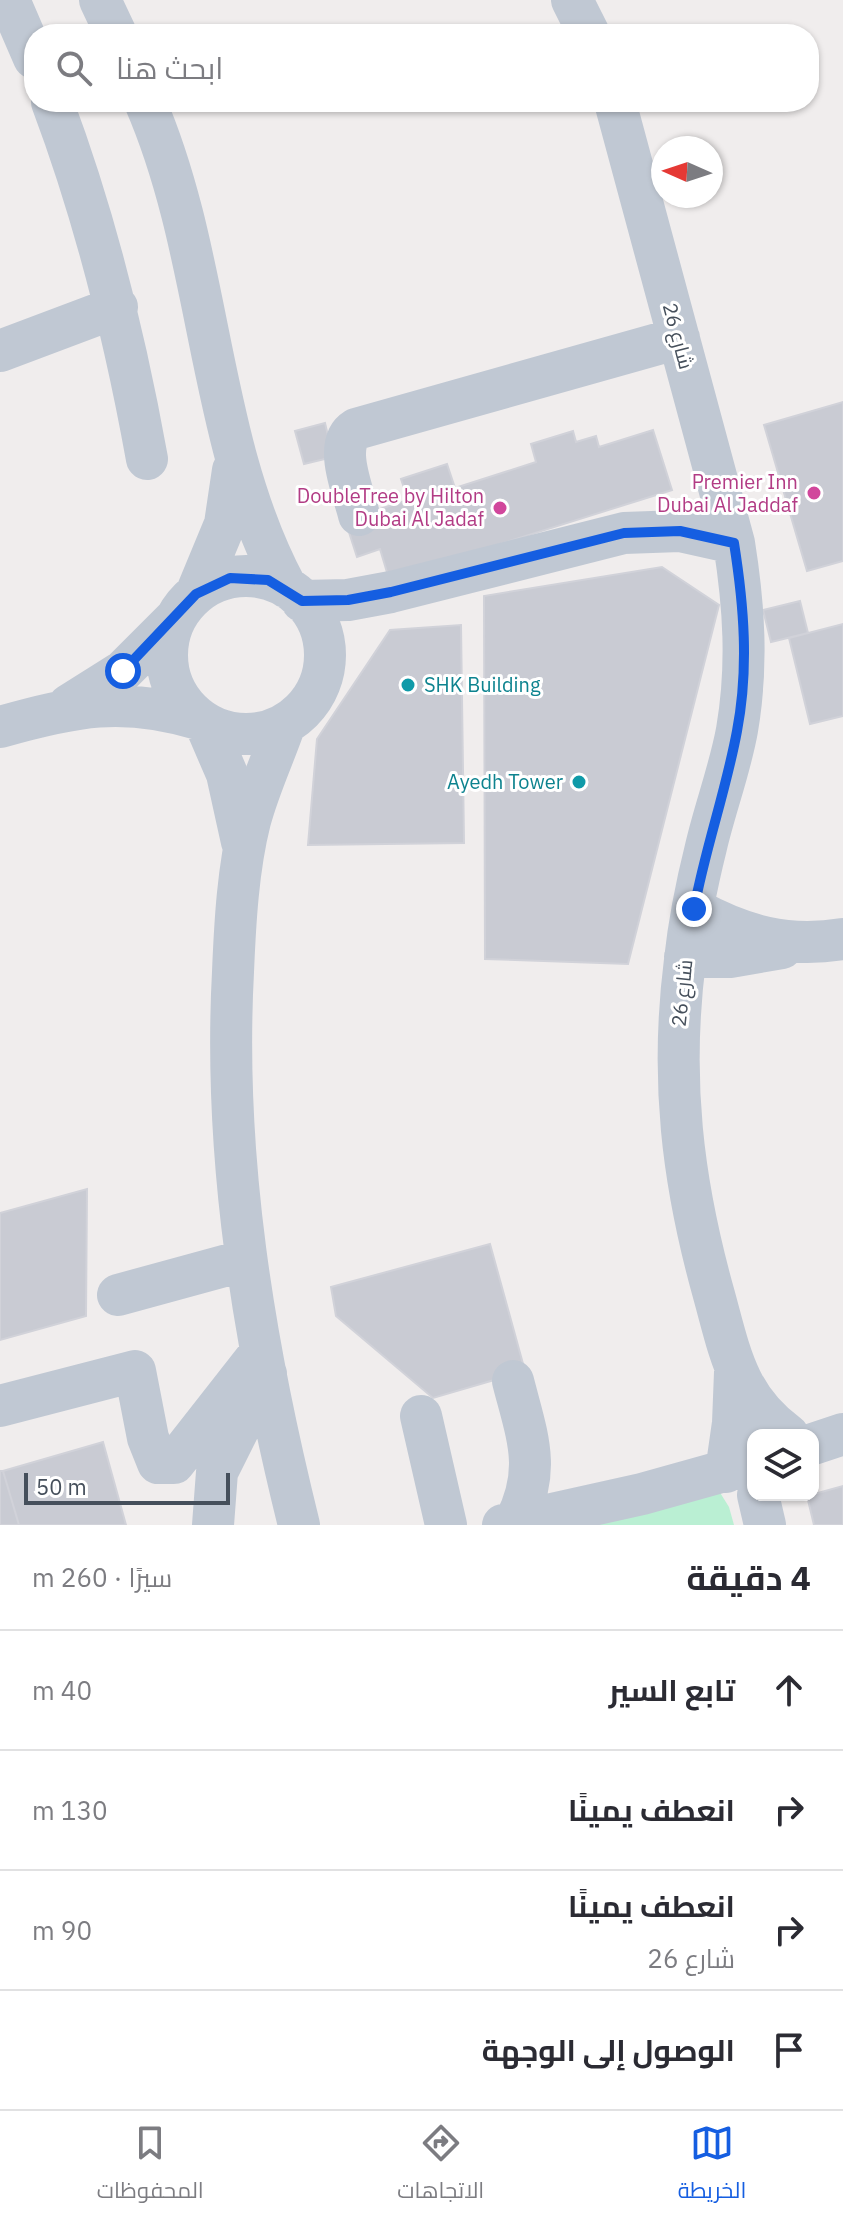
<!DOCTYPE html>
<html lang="ar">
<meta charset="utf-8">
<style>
:root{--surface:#fff;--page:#f7f7f7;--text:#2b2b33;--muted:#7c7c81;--line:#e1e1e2;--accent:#155ee1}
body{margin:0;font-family:"IBM Plex Sans",Cairo,sans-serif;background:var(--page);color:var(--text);direction:rtl}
.controls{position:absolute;right:24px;bottom:24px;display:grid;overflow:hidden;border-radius:16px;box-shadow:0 2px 6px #0004}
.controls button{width:72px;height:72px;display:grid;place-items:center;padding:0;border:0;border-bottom:2px solid var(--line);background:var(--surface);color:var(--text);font:40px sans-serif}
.compass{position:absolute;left:651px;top:136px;width:72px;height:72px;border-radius:50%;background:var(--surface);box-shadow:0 2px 6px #0004;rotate:273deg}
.scale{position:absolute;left:24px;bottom:20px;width:206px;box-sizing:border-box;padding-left:8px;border:4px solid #454f5b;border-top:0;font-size:22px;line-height:28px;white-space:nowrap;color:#454f5b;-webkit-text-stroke:6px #fff;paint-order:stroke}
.stop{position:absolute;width:24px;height:24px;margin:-18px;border:6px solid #155ee1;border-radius:50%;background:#fff}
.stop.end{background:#155ee1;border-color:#fff;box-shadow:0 2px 8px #0008}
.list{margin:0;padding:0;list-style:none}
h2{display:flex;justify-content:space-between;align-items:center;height:104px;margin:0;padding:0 32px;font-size:34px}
h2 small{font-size:26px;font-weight:400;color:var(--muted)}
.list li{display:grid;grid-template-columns:52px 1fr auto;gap:24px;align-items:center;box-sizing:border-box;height:120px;padding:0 32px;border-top:2px solid var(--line)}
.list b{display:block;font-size:30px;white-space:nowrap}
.list p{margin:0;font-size:26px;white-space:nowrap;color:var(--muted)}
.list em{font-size:26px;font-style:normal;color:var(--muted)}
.icon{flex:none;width:44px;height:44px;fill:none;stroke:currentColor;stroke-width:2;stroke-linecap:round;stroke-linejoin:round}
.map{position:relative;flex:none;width:843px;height:1525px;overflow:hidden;direction:ltr}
.search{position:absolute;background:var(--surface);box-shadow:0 2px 6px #0004;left:24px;right:24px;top:24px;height:88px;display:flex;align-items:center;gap:20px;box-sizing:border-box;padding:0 28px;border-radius:32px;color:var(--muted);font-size:30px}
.sheet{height:584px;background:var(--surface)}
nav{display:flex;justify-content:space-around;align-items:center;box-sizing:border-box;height:112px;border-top:2px solid var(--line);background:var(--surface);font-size:22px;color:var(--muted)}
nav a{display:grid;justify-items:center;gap:4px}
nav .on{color:var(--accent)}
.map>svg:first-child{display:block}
.green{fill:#baefd3}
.building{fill:#c9cbd3;stroke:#d1d2d9;stroke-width:2}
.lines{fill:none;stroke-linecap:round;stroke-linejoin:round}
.minor{stroke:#c0c8d3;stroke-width:42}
.route{stroke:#155ee1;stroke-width:10}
.hotel-dot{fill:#d1479c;stroke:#fff;stroke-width:3}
.culture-dot{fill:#0f9aa8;stroke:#fff;stroke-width:3}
.labels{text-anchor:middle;stroke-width:6;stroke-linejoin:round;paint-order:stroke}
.street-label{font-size:20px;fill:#454f5b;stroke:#fff}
.hotel-label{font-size:20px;fill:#b23c85;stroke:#fff;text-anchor:end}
.culture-label{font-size:20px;fill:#0d838f;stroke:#fff;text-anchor:start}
</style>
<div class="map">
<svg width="843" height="1525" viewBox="0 0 843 1525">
<rect width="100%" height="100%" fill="#f0eded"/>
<!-- green -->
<path class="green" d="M719,1491L729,1507L734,1525H574Z"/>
<!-- building -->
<path class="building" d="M843,402V561L807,571L764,425Z
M325,423L333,457L304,464L295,431Z
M653,430L672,490L389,579L380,549L357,557L345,520L408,500L401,479L447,464L455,488L536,462L531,444L573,431L576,442L596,436L599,447Z
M662,567L719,605L628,964L485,959L484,596Z
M800,601L808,633L771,642L763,610Z
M843,624V716L810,724L789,638Z
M461,625L464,843L308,845L317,739L390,630Z
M87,1189L86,1316L0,1340V1213Z
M490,1244L525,1371L433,1398L336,1316L331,1287Z
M103,1442L126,1525H19L3,1471Z
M0,1471H3L19,1525H0Z
M843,1486V1525H814L807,1496Z"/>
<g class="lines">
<!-- minor -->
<path class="minor" d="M9,0L34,58
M100,0L116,34
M572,0L589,34
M52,102C96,219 125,337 147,459
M145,102C213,259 206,438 286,587
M615,102L734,543C744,606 748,666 737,730C730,769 715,808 706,847C697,883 689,923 685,960C670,1078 682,1181 714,1295C730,1353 737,1398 788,1435
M0,351L117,307
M359,515C354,493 332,444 356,429L679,338
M167 655a79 79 0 1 1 158 0a79 79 0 1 1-158 0Z
M196,594L225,524L233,470
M302,601L348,600L391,592L624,533L680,531L734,543
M69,705L123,671L175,619
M205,723L227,774L242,842
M285,724C274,756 259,787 250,821C238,868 235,923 233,972C223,1159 254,1344 299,1525
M0,727C74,706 123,696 198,719
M694,909C743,936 787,948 843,939
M685,957H730L782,948
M118,1295L246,1260
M513,1381C527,1436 542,1469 515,1522
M0,1406L135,1371L148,1438L158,1463H174L261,1352
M421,1416L446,1525
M813,1444L843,1434
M726,1472L733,1423L735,1372
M758,1495L765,1525
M213,1525L217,1472L266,1374
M503,1525L642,1494L753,1463"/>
</g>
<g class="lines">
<!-- route -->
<path class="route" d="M123,671L196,594L230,578L268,580L302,601L348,600L391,592L624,533L680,531L734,543C744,606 749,668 737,731C726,791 705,849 694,909"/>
</g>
<!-- markers -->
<g class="hotel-dot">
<circle cx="814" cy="493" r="8"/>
<circle cx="500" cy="508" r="8"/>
</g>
<g class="culture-dot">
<circle cx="408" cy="685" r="8"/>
<circle cx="579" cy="782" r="8"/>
</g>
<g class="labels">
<!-- street labels -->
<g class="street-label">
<text transform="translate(678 336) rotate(75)" y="7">شارع 26</text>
<text transform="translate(682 993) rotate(-84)" y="7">شارع 26</text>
</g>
<!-- hotel labels -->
<g class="hotel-label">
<text x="798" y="489">Premier Inn<tspan x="798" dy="23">Dubai Al Jaddaf</tspan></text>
<text x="484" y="503">DoubleTree by Hilton<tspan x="484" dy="23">Dubai Al Jadaf</tspan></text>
</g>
<!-- culture labels -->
<g class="culture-label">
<text x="424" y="692">SHK Building</text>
<text x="563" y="789" text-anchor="end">Ayedh Tower</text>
</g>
</g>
</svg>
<div class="controls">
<button><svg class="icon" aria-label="layers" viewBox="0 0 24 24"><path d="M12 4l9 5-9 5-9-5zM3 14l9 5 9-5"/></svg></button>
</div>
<svg class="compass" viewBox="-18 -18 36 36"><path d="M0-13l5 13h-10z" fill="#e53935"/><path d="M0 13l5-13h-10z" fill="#7c7c81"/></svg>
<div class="scale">50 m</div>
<div class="stop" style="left:123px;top:671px"></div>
<div class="stop end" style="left:694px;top:909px"></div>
<div class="search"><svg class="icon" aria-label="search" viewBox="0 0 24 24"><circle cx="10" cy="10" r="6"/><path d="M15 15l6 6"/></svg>ابحث هنا</div>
</div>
<section class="sheet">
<h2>4 دقيقة<small>سيرًا · 260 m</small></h2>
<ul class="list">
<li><svg class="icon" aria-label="ahead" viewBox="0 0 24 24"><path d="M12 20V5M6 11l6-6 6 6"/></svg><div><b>تابع السير</b></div><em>40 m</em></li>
<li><svg class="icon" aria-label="right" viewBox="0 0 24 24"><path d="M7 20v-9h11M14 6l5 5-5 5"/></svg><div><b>انعطف يمينًا</b></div><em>130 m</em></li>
<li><svg class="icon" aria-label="right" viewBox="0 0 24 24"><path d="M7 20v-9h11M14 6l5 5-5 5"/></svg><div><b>انعطف يمينًا</b><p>شارع 26</p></div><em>90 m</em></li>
<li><svg class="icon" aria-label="arrive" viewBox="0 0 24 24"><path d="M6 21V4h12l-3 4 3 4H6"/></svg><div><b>الوصول إلى الوجهة</b></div></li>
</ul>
</section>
<nav>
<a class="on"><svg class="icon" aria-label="map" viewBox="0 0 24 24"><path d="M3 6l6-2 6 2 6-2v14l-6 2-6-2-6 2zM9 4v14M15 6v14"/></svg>الخريطة</a>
<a><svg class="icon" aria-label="directions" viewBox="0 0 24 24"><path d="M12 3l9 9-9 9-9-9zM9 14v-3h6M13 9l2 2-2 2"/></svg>الاتجاهات</a>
<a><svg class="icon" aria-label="saved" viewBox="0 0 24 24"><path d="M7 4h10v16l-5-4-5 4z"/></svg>المحفوظات</a>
</nav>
